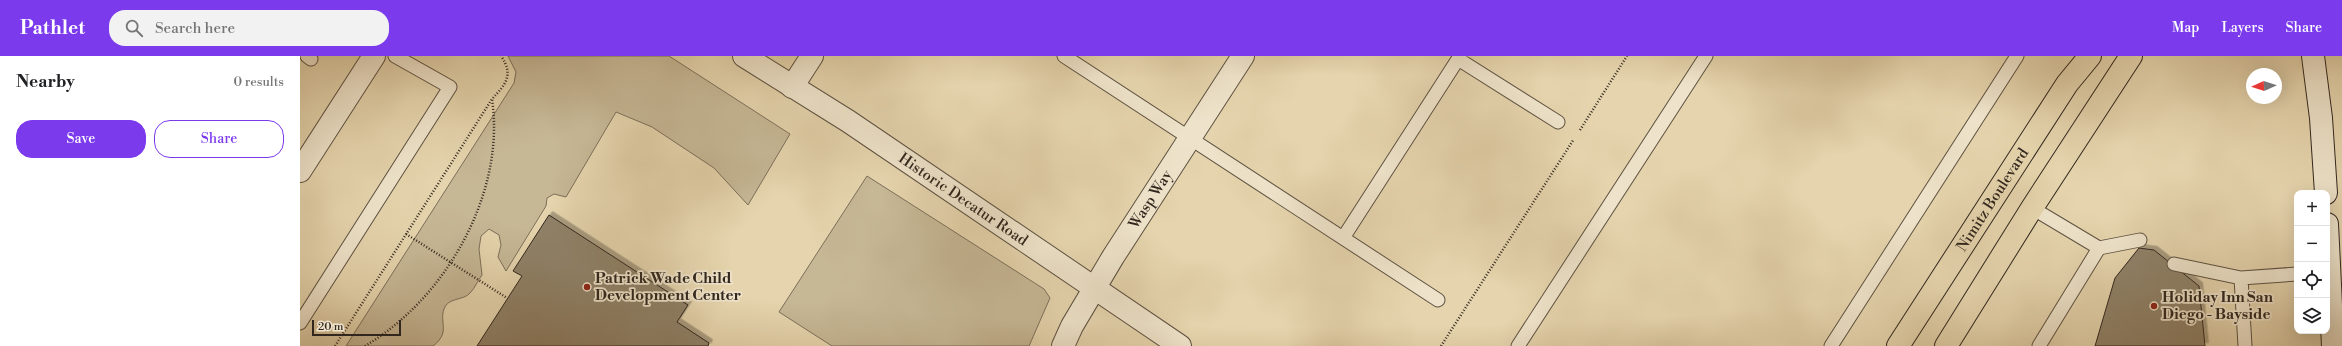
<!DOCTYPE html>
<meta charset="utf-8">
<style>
:root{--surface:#fff;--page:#f2f2f2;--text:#202124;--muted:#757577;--line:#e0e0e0;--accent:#7c3aed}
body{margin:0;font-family:"Libre Bodoni",serif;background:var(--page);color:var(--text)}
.controls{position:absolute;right:12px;bottom:12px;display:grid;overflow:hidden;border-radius:8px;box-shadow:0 4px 16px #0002}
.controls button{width:36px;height:36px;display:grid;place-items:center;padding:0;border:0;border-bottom:1px solid var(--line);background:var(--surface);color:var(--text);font:20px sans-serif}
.compass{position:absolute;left:1946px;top:12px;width:36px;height:36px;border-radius:50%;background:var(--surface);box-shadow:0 4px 16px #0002;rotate:267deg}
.scale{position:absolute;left:12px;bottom:10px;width:89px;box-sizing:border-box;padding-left:4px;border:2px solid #31271e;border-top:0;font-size:11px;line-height:14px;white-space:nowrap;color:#31271e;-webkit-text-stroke:3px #eee3ca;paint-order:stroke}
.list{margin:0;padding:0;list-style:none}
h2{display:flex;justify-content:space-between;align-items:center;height:52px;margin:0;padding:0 16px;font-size:17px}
h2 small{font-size:13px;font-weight:400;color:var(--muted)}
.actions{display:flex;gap:8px;padding:12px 16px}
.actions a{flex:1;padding:9px 0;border:1px solid var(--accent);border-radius:16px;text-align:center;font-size:14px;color:var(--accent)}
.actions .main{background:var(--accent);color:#fff}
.icon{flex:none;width:22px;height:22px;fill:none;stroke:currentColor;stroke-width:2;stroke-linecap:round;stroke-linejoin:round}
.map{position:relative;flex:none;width:2042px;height:290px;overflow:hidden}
header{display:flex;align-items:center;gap:24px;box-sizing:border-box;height:56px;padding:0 20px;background:var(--accent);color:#fff}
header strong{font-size:19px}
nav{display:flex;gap:22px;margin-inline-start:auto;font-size:14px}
.search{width:280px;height:36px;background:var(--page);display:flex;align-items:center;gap:10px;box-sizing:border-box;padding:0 14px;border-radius:16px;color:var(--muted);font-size:15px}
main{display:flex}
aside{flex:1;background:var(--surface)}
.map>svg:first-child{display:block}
.green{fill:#c6b795;stroke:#7c6f5a}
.building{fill:#8f8168;stroke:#31271e;filter:url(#shadow)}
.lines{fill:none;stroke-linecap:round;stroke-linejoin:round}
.lane-casing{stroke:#5e5242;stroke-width:15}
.street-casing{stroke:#5e5242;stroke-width:24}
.secondary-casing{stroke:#31271e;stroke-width:24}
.primary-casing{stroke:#31271e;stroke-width:24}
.path{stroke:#31271e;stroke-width:2.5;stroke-dasharray:1 2;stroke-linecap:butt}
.lane{stroke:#eee3ca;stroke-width:13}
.street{stroke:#eee3ca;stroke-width:22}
.secondary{stroke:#eee3ca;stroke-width:22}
.primary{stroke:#e5d4ad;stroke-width:22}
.poi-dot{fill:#8f2418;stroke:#eee3ca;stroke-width:1.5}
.labels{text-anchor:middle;stroke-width:3.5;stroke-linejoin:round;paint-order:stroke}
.street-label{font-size:15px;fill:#31271e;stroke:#eee3ca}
.poi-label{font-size:15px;font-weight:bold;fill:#31271e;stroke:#eee3ca;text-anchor:start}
</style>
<header>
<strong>Pathlet</strong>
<div class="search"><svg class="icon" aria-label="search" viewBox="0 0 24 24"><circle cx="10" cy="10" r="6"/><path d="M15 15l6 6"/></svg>Search here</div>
<nav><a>Map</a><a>Layers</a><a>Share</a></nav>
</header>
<main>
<aside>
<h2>Nearby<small>0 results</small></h2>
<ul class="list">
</ul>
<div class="actions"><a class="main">Save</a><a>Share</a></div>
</aside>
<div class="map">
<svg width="2042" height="290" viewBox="0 0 2042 290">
<defs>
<filter id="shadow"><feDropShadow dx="3.5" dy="-3.5" stdDeviation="0" flood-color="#0004"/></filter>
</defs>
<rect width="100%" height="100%" fill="#e5d4ad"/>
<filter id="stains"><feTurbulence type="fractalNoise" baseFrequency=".005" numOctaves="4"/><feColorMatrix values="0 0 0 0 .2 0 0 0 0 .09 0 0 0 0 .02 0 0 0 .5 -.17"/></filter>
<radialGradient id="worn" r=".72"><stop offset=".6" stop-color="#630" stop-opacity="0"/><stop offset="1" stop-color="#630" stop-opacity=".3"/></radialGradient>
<!-- green -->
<path class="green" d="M208,0H369L490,78L448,149L414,112L352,71L316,56L266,141L254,138L247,142L246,150L206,215L198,201L201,189L199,179L189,173L181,180L179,193L182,219C178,224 175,232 170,237C163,245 148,241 144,253C139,267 151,276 133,290H46L214,27L216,16Z
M567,120L744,233L750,242L729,290H532L479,256Z"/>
<!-- building -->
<path class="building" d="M249,159L388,249L377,266L409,287L408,290H177L222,220L213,215Z
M1839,192L1854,194L1899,230L1905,290H1795L1815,222Z"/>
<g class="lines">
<defs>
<path id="lane" d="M7,0L11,3
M764,0L1138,244
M1158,3L1258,66
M1732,152L1799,192L1840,184
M1043,182L1160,0
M1874,208L1941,222L1997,218
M1941,222L1945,290
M0,267L150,31L95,0
M1218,290L1406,0
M1531,290L1717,0
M1739,290L1799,192"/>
<g id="street">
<path id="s1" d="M444,0L548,65L880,290"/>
<path d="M492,31L512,0"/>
<path d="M0,115L74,0"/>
<path id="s2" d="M763,290L772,270L813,201L943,0"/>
</g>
<path id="secondary" d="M2013,0L2021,62L2026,137
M2027,168L2033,290"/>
<g id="primary">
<path id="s3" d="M1598,290L1767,28L1790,0"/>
<path d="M1646,290L1732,152L1831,0"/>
</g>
</defs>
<!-- lane casing -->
<use href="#lane" class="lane-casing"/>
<!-- street casing -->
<use href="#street" class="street-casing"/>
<!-- secondary casing -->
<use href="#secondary" class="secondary-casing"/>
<!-- primary casing -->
<use href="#primary" class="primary-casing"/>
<!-- path -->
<path class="path" d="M1280,74L1327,0
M106,178L207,242
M35,290L192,43C206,28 214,19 201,0
M65,290C145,243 206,138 192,43
M1141,290L1274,83"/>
<!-- lane -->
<use href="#lane" class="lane"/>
<!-- street -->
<use href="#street" class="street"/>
<!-- secondary -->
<use href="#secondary" class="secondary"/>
<!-- primary -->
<use href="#primary" class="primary"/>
</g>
<!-- markers -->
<g class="poi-dot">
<circle cx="287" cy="231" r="4"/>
<circle cx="1854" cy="250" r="4"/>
</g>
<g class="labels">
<!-- street labels -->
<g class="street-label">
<text dy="5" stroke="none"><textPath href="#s2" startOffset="171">Wasp Way</textPath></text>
<text dy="5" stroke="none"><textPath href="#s1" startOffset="262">Historic Decatur Road</textPath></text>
<text dy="5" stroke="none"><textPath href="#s3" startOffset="174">Nimitz Boulevard</textPath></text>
</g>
<!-- poi labels -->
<g class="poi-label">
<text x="295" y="227">Patrick Wade Child<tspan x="295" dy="17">Development Center</tspan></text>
<text x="1862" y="246">Holiday Inn San<tspan x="1862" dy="17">Diego - Bayside</tspan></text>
</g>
</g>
<rect width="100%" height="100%" filter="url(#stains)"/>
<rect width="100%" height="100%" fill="url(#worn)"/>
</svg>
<div class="controls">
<button>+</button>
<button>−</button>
<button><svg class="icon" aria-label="locate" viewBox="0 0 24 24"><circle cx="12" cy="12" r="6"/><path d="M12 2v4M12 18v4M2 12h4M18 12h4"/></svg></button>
<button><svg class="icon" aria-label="layers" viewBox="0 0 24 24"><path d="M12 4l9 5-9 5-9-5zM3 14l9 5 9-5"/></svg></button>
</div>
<svg class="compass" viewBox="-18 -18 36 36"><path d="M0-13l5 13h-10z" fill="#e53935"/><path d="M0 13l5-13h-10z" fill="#757577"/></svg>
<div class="scale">20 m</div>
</div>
</main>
